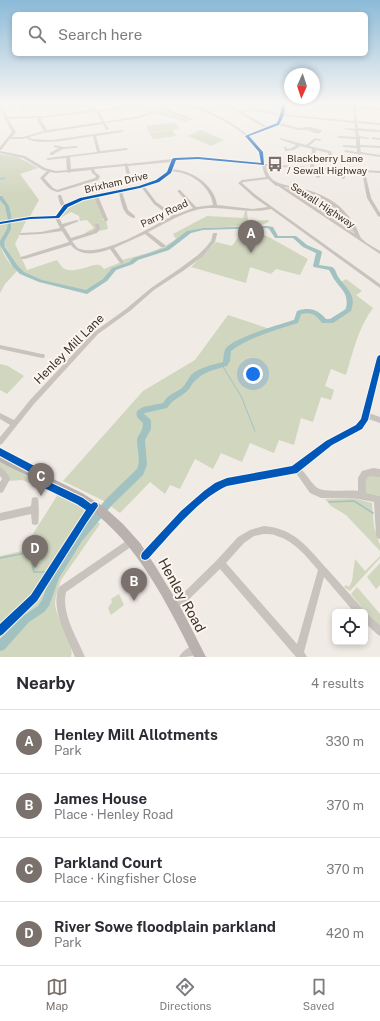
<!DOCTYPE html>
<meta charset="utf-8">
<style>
:root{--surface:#fff;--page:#f7f7f7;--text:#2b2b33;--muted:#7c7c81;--line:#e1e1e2;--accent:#7a716c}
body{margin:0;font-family:"Public Sans",sans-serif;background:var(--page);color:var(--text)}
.controls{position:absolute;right:12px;bottom:12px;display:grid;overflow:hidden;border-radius:6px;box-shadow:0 2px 6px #0003}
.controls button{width:36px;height:36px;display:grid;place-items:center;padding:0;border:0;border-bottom:1px solid var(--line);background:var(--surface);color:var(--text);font:20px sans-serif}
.compass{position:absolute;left:284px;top:68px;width:36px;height:36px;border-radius:50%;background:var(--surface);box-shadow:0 2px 6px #0003;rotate:183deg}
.you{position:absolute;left:253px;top:374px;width:14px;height:14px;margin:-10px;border:3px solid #fff;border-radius:50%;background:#1a73e8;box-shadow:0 0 0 6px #1a73e833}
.badge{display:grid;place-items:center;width:26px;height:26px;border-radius:50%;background:var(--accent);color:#fff;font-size:13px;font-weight:700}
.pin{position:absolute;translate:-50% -33px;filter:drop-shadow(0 1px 2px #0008)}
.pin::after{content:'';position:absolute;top:21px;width:14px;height:12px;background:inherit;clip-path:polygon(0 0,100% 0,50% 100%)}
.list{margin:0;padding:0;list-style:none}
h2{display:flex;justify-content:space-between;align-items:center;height:52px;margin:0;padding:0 16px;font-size:17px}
h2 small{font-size:13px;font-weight:400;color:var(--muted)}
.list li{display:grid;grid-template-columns:26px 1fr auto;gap:12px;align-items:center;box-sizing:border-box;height:64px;padding:0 16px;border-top:1px solid var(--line)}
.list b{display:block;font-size:15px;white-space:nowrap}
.list p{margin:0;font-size:13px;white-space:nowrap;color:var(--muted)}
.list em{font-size:13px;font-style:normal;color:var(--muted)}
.icon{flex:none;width:22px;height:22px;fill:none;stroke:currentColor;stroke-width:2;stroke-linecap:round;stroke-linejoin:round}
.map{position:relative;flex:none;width:380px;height:657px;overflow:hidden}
.search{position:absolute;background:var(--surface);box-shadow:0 2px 6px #0003;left:12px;right:12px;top:12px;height:44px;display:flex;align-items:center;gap:10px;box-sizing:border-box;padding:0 14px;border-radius:6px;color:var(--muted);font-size:15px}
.sheet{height:308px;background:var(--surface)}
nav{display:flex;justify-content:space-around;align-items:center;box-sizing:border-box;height:56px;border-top:1px solid var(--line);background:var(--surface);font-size:11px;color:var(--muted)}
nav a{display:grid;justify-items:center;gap:2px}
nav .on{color:var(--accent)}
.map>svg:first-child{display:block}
.green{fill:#d1d6bf}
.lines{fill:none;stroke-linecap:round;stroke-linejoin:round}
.stream-far1{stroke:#a1c2c1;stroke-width:1}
.stream{stroke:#a1c2c1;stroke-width:1.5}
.river{fill:#a1c2c1;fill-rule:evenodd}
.minor{fill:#c9c3be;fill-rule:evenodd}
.major{fill:#b8b1ad;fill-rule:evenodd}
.cycleway-casing{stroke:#fbf5ee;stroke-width:2}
.cycleway{fill:#0057b8;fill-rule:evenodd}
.labels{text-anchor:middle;stroke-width:4;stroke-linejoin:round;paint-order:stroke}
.far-poi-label{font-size:10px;fill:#3b302b;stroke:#fbf5ee;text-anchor:start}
.far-street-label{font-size:10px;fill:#3b302b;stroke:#fbf5ee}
.street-label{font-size:12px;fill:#3b302b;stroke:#fbf5ee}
.near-street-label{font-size:14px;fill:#3b302b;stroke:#fbf5ee}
</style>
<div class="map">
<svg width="380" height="657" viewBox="0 0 380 657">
<rect width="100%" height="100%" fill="#f0ebe5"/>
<!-- green -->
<path class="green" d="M160,109L190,120L187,122L153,113Z
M175,122L179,129L149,132L146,126Z
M172,130L176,136L153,139L149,133Z
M201,130L224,140L211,146L188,136Z
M0,154L18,157L38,168L20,174L39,200L29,218L12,220L7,205L0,195Z
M288,188C320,193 340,205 356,234L286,189Z
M0,197C6,206 12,219 7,230C5,235 1,239 1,244C0,252 11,265 17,271L5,284L0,293Z
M90,198H95L104,218L102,220H106L108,229L83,235L88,231L94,228L87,220L80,221L79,216L71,212L60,218H59C61,205 79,201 90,198Z
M245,211H247L248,221L268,220L269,222L257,227L246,226L203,228L189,231L166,249L149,253L112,269C107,272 107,277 104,280C99,284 92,286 87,291L46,282L23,272L15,264L3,242L12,226V221L27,219L15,244L27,270L57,260C59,263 61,266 63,268C74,275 93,263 99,265C101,265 103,268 104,269L124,261L122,260C141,255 160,251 176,239L173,234L207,216L243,218Z
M244,229L267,236L308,259L300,275L276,269L271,274L250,267L246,283L191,267L216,242L232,246Z
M346,279L362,291L356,295L373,308C358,328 353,352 346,375L331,369L325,386L334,390L331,400L321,397L313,422L301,418L294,445L279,440L274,453L250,443L242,462L221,453L213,469L195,459L180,489L170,485L165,494L150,482L120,513L104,501L63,481L143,391L195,360L228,315L270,329L296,319L300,310L317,311L325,319C330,320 333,318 337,315C353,308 348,293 339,283Z
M0,364L8,366L24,376L7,394L0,390Z
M0,462C29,478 60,491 88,508L87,511L100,524L61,580C59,587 55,596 55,604C56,620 75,640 71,657H0V556L22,551L57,496L52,491L38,485L37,486L22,480L8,481L0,469Z
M380,475V496L365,493L366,476Z
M353,498L372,503L374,527L380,545V551L346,515L331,506L325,499Z
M380,556V558L350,591L344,587L346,585L349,587L352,581L355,559L365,571Z
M380,563V585L376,589L367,577Z
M357,587L380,614V625L364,610L351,594Z
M119,594L124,605L111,615L108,608L112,602L111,599Z"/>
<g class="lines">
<!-- stream-far1 -->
<path class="stream-far1" d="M0,179L5,178
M222,365L241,396L255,431"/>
<!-- stream -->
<path class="stream" d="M329,502L354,501L373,513
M0,558L26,553L31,558L34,572H45L55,576"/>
<!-- river -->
<path class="river" d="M0,196H2L9,206L12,220L11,229L4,242L5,247L17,265L24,272L42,280L86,290L103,279L112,268L129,262L134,258L165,248L187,231L203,228L267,226L273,227L278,236H296L307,245L321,251L322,252L319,265C323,266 328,266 332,267C336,269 336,274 339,278C347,290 357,294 351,311L333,323H322C315,314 312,312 301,314L298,323C279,329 247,338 231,351L230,361L227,366C217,369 204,371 196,380C192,383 190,389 186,392C178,399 174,398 167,408L145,413L144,414L150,419L151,421V429L145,440L147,465L143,475L113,504L82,541L59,578L49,606L44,612L29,622L4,650L0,651V639L23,616L38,606L42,600L52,573L76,535L107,498L137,469C141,460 137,450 137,440C138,434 143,432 143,423C139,419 135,417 137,411L143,407L163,403C169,393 174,394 182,388C186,384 188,379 191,375C200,367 212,365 223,362C224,357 223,351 227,347C235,338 280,324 294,320L297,311C309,307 317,309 326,319H330L346,309C349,293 342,291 334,279C332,276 331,273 329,270L314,267L313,266L316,253L303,247L293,238H275L269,229L267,228L203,230L191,233L169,250L138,260L133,264L116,270L107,281L87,294L39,282L20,274L13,267L1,247L0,244V241L7,229L8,220L5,206L0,200Z"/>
<!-- minor -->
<path class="minor" d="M21,103L31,105L25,106L23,110L22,111L21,110L22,105Z
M135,103H140L120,109L99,111L104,122L140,116L152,111L154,112L141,118L105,123L109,129L107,130H106L103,124L43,133L29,137L32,139L52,140L123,130L124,131L122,132L96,136L100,151L126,148L128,149L127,150L70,157L71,169L124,164L126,163L128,164L172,159L174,158L176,159L198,157L262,163C259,137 224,120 202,111C195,108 188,106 182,103C200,103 233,123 248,135L265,128L241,114L220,103H224L242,112L251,109L252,103H254V108L281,114L283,103H285L284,114L354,121V116L352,115L354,113L353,108L309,103H322L353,106V103H355L356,106L380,108V110L356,108V114L357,121L380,123V125L357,123L358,128L380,130V132L358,131L359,136L370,138L368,139L360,138V145L380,146V148L360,147L361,152L380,155V157L361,154L359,155L357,154L345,152L344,151L346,150L357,152V148L344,147L342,146L344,145L356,146V139L339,138L337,137L339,136L356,137L355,131L344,129L346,128L355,129L354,123L283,116L280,123L299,128L310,127L322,130L320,133H315L307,130H299L278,125L250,136C258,144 264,152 265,164L310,167L312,149L300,146L294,150L285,151L284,147H286L287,149L292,148L296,145L279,139L281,138L306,145L315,138L322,140L320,141L316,140L309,146L331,151L332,155L329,156L328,153L316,150L314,167L340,169L342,168L344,169L361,170L363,169L365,170L380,171V173L365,172L371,198L380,213V217L378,216L367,198L362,172L344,171L345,178L343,179L341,178L340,171L318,170L320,177L318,178L316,177L314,169L266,166C269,187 288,184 304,189C312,191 320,194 327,198C339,204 348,214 355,225C358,230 359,236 362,239C367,244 374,247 380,251V254L278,186H276L268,179L243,182L242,183L257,196L380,284V288L271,209C248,214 230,207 208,208C187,209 167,223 148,232L165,245V247H161L145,234L114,248L124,262L122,264L120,263L110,249C98,254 80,257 71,245L25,259H21V257L69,242L62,231L41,234L21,235L19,234L21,233L41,232L60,228L55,218L30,219L28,218L30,217L56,216L63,207L60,204L58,196L59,195H61L64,203L66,205L80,198L118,190L120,189L122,190C134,187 161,183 168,171C169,168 170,165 171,162L128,166L130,173L128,174L126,173L125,166L94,169L95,172L100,176L98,180L58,192C50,191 45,184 40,178L47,171L43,170L23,158L0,153V151L25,156L45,168L56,171L67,170L66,158L48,160L46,159L48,158L97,152L93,136C78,138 38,147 26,138L23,139H10L1,150H0V147L12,132L5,119L3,118L5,117L0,109V105L1,106L7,117L44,116L93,110L86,107V105H87L97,110L120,107ZM252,110L280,116L277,123L268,127L244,113ZM96,112L102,122L47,130L41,120V118ZM37,118V120L44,131L23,137H12L16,132L8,119ZM198,159L262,165L264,173L266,177L242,180L238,183L255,198L268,207L253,209L217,205C216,192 203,179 191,174C185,171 179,170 172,169L175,161ZM91,170L92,173L96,176L95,178L57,190L53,188L44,178L50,172L56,173L67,172L69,173L71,172ZM171,171C178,172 184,173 190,176C201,181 212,193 213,205L196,207L180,190H178V192L193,208L175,215L156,202L145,187L159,182L171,173ZM284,187C314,191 343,205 355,234ZM142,188L154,204L171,217C150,227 103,257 80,249C76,248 75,244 72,241L97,233L100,228L99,224H95V225L96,228L93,231L71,238L64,227L79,221L77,220L62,224L59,217L67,207L82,200L94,197L104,220L105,221H107L108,220L98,196L119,192C121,202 123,217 135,218V216L128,210L122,192Z
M168,103H171L164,108L194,119L191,120L161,109V107Z
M372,137L380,138V140L372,139Z
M54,145L64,147L76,146L78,147L76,148L63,149L52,155H50V153L59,148L54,147Z
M213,233H217V234L215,242L209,249L202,257L183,271L154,290L130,311L98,334L34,404L2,444L0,445V437L10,425L0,419V413L14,420L30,400L94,332L126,309L151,288L179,269L198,255L206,247L211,241Z
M0,345L42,354H44L45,356L44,358H42L0,349Z
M378,356H380V370L369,413L380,417V423L368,419L361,429L331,445L301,469C306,474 310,481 315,486C322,494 347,489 358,491V478L362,471L373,468L380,469V477C363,474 366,479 366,493L380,496V539L377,538L376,535L374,502L353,498H321L310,493L296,473L227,486C198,498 169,535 148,559L145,560L142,559L141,556L142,553L181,511L204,491L215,484L227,478L292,467L327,441L357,425L361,419Z
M0,467C5,470 8,474 10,479L3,492L0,493V482L2,479L0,476Z
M35,497L38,498C39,502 39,520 38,524L35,525L32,524L31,514L0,521V513L31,506L32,498Z
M264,526C296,529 308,548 328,570C340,583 351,596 363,609L364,612H354L324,577L304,652L307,657H296L220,569L177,611L174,612L171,611L170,608L171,605L216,561L238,537L250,530ZM264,534C268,534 273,534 277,536C294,541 307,557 318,570L297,644L226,563L244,543L254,536Z
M132,537L135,538L136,541L135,544L66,592C61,614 77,637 85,657H75C67,637 50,609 59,587Z
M365,613L368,614L380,625V636L377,634L365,623Z
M196,643L199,645L201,648C197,657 188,657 179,657C182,651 190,646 196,643Z"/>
<!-- major -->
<path class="major" d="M0,453L82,493L104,507L123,524L140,543L154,564L181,608L206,657H194C164,598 135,537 77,500C53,485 25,476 0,462Z"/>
<defs>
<path id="cycleway" d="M282,103H286L284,115L279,125L249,136L263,152L264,165L198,159L176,160L171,173L159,182L140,188L83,200L68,207L59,218L30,219L0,224V222L30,217L56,216L64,205L80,198L139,186L156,180L167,172L172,159L174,158L198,157L261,163L259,152L245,136L277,123L280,115Z
M380,355V371L368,420L362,429L332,445L297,473L227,486C198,499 170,535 148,559L145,560L142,559L141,556L142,553L181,511L204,491L215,483L227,478L292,466L326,441L356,425L361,419L377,358L378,356Z
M0,448L46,472L47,475L45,480L83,498L91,504L94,502L97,503L98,506L87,522L37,601L3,634L0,636V624L31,595L86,510L77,504L36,484L35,481L37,476L0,456Z"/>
</defs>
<!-- cycleway casing -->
<use href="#cycleway" class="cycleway-casing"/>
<!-- cycleway -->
<use href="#cycleway" class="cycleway"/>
</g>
<!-- sky -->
<linearGradient id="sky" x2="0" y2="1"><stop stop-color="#8bbad8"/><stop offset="0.53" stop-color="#f8f6f3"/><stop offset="1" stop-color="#f8f6f3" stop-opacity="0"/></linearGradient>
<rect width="380" height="195" fill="url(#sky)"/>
<!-- icons -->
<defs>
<symbol id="bus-bare" viewBox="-9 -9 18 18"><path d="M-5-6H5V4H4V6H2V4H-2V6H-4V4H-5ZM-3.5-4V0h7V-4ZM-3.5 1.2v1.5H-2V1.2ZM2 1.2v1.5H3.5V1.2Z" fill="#7a716c" stroke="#fbf5ee" stroke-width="2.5" paint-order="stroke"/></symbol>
</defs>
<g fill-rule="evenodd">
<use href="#bus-bare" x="264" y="153" width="22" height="22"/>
</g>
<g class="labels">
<!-- far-poi labels -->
<g class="far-poi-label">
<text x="287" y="162">Blackberry Lane<tspan x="287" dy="12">/ Sewall Highway</tspan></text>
</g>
<!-- far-street labels -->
<g class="far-street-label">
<text transform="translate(116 182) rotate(-13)" y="4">Brixham Drive</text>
<text transform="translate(323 205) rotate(33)" y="4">Sewall Highway</text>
<text transform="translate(164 213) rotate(-26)" y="4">Parry Road</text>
</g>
<!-- street labels -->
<g class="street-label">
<text transform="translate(69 349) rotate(-45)" y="4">Henley Mill Lane</text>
</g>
<!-- near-street labels -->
<g class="near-street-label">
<text transform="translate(182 595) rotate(61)" y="5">Henley Road</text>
</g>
</g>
</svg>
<div class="controls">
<button><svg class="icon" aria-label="locate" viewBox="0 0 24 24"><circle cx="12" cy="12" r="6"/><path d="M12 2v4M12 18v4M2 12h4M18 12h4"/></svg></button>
</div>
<svg class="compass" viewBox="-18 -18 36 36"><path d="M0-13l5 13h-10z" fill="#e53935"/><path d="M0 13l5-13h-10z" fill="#7c7c81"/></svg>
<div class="you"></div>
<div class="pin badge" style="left:251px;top:253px">A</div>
<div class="pin badge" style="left:134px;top:601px">B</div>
<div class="pin badge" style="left:41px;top:496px">C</div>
<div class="pin badge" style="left:35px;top:568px">D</div>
<div class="search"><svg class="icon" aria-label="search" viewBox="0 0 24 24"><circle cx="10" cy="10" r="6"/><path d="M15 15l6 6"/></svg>Search here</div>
</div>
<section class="sheet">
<h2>Nearby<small>4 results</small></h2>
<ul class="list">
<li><span class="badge">A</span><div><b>Henley Mill Allotments</b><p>Park</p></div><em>330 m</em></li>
<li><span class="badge">B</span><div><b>James House</b><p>Place · Henley Road</p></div><em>370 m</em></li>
<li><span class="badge">C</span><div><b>Parkland Court</b><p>Place · Kingfisher Close</p></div><em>370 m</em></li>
<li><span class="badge">D</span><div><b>River Sowe floodplain parkland</b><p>Park</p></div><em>420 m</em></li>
</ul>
</section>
<nav>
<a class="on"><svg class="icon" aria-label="map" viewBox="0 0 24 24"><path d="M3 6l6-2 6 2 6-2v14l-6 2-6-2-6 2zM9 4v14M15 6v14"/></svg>Map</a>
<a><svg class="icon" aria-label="directions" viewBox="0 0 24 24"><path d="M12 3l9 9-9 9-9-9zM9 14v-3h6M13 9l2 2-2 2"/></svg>Directions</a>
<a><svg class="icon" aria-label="saved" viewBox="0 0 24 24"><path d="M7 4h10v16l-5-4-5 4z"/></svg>Saved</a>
</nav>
